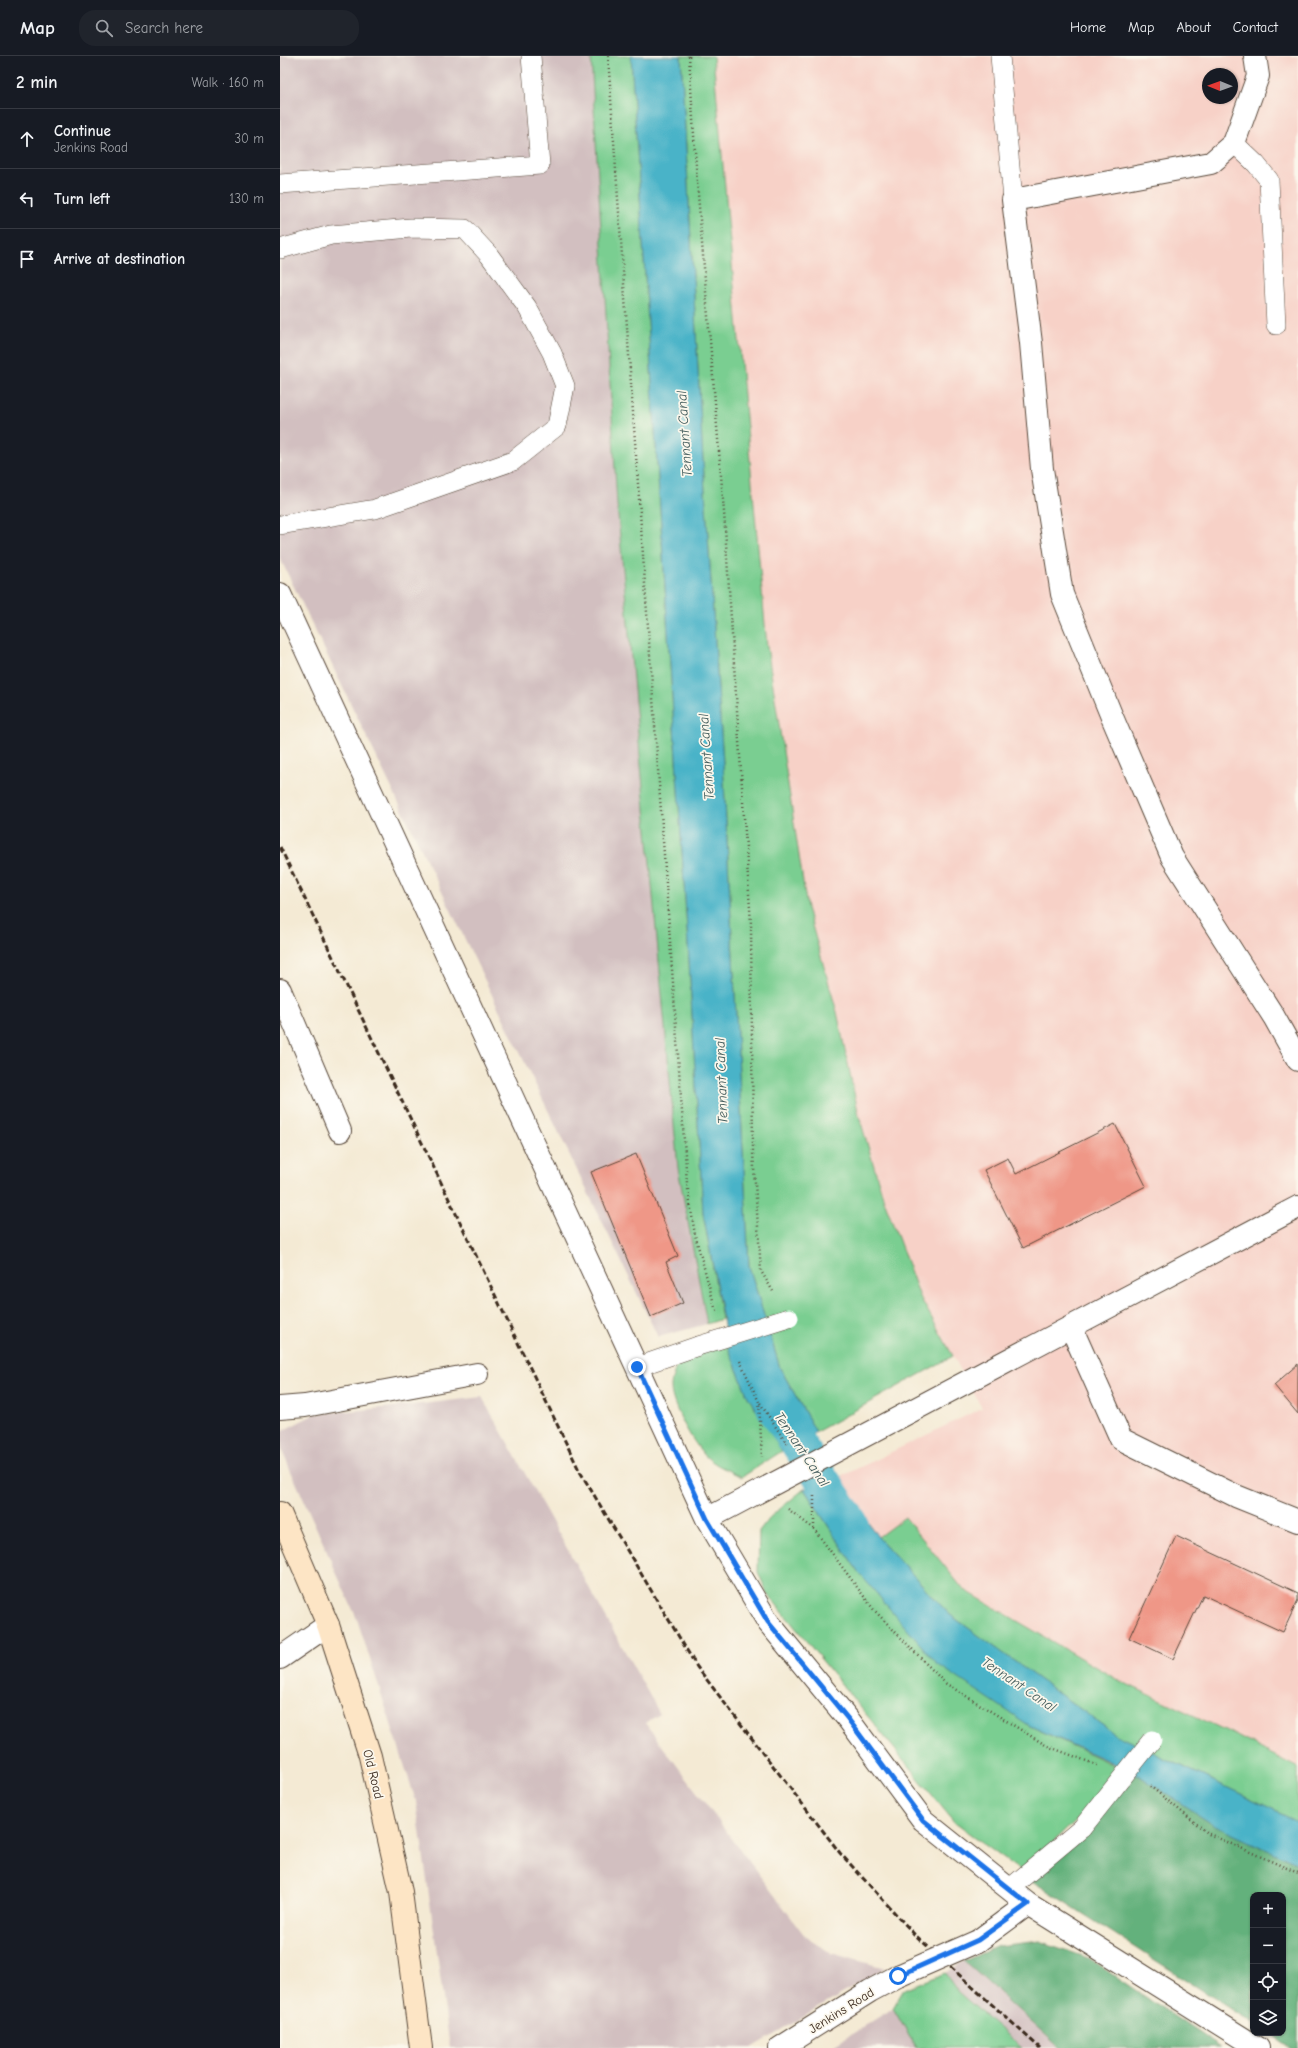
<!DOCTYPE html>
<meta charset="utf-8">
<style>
:root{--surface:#171b24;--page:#20242c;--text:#f1f3f6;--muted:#9ea1a6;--line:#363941}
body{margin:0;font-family:"Comic Neue",sans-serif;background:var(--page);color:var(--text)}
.controls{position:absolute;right:12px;bottom:12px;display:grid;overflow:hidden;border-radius:8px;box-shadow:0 1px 3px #0004}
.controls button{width:36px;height:36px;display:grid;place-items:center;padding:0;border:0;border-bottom:1px solid var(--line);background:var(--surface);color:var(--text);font:20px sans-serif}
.compass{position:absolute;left:922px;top:12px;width:36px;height:36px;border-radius:50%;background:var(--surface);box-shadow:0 1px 3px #0004;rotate:271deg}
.stop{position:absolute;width:12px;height:12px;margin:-9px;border:3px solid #1a73e8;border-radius:50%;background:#fff}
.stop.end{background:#1a73e8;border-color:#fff;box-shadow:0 1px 4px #0008}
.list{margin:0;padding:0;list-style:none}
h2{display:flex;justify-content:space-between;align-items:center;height:52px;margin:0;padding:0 16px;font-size:17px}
h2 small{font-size:13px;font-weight:400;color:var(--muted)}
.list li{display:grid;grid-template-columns:26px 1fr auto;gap:12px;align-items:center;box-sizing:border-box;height:60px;padding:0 16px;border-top:1px solid var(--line)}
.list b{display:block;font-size:15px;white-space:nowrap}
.list p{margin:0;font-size:13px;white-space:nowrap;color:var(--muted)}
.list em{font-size:13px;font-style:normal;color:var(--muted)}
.icon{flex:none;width:22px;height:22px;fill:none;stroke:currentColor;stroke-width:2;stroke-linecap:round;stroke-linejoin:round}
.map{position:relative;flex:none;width:1018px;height:1992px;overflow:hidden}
header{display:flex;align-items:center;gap:24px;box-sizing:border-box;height:56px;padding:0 20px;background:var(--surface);border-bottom:1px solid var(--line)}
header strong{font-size:19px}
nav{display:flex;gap:22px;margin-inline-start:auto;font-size:14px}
.search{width:280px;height:36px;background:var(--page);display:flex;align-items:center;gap:10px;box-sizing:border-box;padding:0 14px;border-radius:16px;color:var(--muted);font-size:15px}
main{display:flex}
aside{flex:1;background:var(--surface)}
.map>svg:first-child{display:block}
.built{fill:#f7d1c7;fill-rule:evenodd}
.industrial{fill:#d2bfc0}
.green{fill:#7ace91;stroke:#5a7c58}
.forest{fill:#63b17b;stroke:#4f6e4c}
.water{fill:#4ab3c8;stroke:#426e73}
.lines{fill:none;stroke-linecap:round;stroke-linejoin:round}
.canal{stroke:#4ab3c8;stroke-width:35}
.building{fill:#ef9787}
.lane-casing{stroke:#574739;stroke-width:20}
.street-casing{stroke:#574739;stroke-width:24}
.secondary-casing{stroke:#574739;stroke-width:24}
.path{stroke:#574739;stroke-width:2.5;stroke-dasharray:1 3;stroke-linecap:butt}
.lane{stroke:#fff;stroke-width:19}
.street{stroke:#fff;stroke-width:22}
.secondary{stroke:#fde5c5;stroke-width:22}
.rail{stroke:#3b2a1e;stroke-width:3;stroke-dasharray:6 3;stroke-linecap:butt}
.lane-bridge-casing{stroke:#574739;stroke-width:20;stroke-linecap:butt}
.street-bridge-casing{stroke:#574739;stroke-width:24;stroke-linecap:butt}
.lane-bridge{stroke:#fff;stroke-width:19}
.street-bridge{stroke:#fff;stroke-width:22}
.route{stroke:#1a73e8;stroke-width:5}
.labels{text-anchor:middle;stroke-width:3.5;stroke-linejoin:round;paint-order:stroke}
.street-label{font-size:13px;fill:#3b2a1e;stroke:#fbf7ec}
.water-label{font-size:14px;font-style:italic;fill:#405a5a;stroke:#fbf7ec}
</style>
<header>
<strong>Map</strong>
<div class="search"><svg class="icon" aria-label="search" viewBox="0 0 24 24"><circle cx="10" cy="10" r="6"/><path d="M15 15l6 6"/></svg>Search here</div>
<nav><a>Home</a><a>Map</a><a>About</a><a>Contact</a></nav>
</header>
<main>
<aside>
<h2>2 min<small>Walk · 160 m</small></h2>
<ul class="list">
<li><svg class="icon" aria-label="ahead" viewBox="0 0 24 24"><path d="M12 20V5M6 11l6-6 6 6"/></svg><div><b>Continue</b><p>Jenkins Road</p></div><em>30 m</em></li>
<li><svg class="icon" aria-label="left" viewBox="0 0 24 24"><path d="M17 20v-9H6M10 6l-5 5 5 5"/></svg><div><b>Turn left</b></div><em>130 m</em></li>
<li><svg class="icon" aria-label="arrive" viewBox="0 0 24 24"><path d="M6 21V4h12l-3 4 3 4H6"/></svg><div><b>Arrive at destination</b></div></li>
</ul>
</aside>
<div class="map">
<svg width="1018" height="1992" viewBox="0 0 1018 1992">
<rect width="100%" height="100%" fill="#fbf7ec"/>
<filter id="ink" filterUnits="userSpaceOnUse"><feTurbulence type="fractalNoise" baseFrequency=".025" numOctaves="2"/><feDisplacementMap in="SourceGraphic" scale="8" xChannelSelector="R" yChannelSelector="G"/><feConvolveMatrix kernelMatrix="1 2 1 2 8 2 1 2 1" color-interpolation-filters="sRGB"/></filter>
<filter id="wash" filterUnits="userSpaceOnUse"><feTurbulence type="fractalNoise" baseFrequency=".012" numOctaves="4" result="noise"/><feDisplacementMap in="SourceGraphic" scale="16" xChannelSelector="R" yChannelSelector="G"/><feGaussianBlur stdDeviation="0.9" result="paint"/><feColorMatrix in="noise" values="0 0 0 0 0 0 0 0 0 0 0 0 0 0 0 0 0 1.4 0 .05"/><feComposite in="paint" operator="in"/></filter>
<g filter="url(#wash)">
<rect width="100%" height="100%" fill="#f4ead4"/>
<!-- built -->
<path class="built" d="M433,0H1018V1712L949,1676L836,1623L683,1533L625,1462L598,1481L558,1422L702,1352L640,1241L604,1144L579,1060L557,956L527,852L487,590ZM928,18H952V42H928Z"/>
<!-- industrial -->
<path class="industrial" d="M0,0H311L337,448L398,1112L427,1268L378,1281L0,502Z
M202,1341L380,1658L365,1667L525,1880L551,1897L605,1912L472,1992H170L136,1745L77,1563L2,1395L0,1376L35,1358L125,1350Z
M684,1905L780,1992H742L711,1966L678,1936L665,1917Z
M613,1952L636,1992H550Z"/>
<!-- green -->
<path class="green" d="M311,0H351L409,905L423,1157L442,1263L427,1268L398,1112L337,448Z
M401,0H433L487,590L527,852L557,956L579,1060L604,1144L640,1241L673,1300L536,1376L500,1312L469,1210L443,707L423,405Z
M448,1291L468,1341L502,1395L462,1421C452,1416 439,1411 430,1404C416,1394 391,1349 391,1332C391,1323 396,1307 404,1302C415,1294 435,1293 448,1291Z
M524,1433L579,1517L750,1670L840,1712L809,1752L742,1816L675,1767L487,1537L478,1516L479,1475L489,1462Z
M625,1461L683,1533L836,1623L949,1676L1018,1712V1765L836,1679L669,1558L598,1481Z
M665,1917L678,1936L742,1992H636L613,1952L624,1933Z"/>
<!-- forest -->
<path class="forest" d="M855,1717L935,1770L1018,1808V1992H1012L989,1977H1003V1839H973V1967L752,1825Z
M760,1885L808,1902L941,1992H780L684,1905L718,1890Z"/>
<!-- water -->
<path class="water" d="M351,0H401L423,405L443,707L469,1210L500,1312L536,1376L502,1395L468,1341L448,1291L423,1157L409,905Z
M558,1422L598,1481L669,1558L836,1679L1018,1765V1808L935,1770L855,1717L750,1670L657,1608L579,1517L524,1433Z"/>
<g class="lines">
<!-- canal -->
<path class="canal" d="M492,1346L494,1352L571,1467"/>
</g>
<g id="blocks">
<!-- building -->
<path class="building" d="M835,1068L866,1130L743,1192L704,1114L728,1102L736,1118Z
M356,1098L398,1200L386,1206L403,1247L371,1261L311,1116Z
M1018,1308V1358L994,1329Z
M896,1480L1018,1537V1544L1003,1576L923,1539L893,1603L849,1582Z"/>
</g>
</g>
<g filter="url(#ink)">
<use href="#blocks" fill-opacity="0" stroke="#574739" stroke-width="1"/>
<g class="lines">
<defs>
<path id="lane" d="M720,0L733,144
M954,87L976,108L989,124L996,269
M0,128L260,109L251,0
M0,193L51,179L131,172L185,173L209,199L247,251L272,297L285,330L277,370L233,405L95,453L0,469
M357,1311L418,1290
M729,1833L802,1772"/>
<path id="street" d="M975,0L978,20L954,87L931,107L733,144L751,287L762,413L782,538L832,661L892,801L994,961L1018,1004
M0,538L427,1463L488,1566L568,1663L643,1764L748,1848L978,1992
M0,934L60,1075
M791,1271L841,1383L956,1440L1018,1465
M0,1352L25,1350L197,1318
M427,1463L1018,1151
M0,1602L48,1569
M698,1885L748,1848
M500,1992L590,1935L618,1920"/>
<path id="secondary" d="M0,1457L48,1569L90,1700L121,1836L141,1992"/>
</defs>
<!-- lane casing -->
<use href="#lane" class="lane-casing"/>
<!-- street casing -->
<use href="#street" class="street-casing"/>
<!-- secondary casing -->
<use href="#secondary" class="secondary-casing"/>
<!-- path -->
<path class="path" d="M328,0L407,1127L415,1179L436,1255
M409,0L417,126L444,456L471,868L473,1097L481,1215L494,1237
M460,1305L479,1346L482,1401
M480,1347L507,1388
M508,1453L534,1473L594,1554L665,1627L767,1690L817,1709
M534,1473V1438
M870,1730L929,1778L1018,1817"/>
<!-- lane -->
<use href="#lane" class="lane"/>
<!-- street -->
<use href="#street" class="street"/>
<!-- secondary -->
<use href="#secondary" class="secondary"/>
<!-- rail -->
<path class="rail" d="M0,791L299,1414L417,1611L560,1797L634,1878L760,1992"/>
<defs>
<path id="lane-bridge" d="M418,1290L509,1262
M802,1772L872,1684"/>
<path id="street-bridge" d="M618,1920L698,1885"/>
</defs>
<!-- lane-bridge casing -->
<use href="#lane-bridge" class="lane-bridge-casing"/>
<!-- street-bridge casing -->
<use href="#street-bridge" class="street-bridge-casing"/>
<!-- lane-bridge -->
<use href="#lane-bridge" class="lane-bridge"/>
<!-- street-bridge -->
<use href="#street-bridge" class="street-bridge"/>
</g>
</g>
<g class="lines" filter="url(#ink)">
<!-- route -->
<path class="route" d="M357,1311L427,1463L488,1566L568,1663L643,1764L748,1848L698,1884L618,1920"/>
</g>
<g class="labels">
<!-- street labels -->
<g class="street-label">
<text transform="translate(94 1718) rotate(76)" y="5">Old Road</text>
<text transform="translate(561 1954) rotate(-32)" y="5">Jenkins Road</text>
</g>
<!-- water labels -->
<g class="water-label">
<text transform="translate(404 378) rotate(-94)" y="5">Tennant Canal</text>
<text transform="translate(426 701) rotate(-94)" y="5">Tennant Canal</text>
<text transform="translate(441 1025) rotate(-92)" y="5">Tennant Canal</text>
<text transform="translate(522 1393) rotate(56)" y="5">Tennant Canal</text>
<text transform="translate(739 1628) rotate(34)" y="5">Tennant Canal</text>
</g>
</g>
</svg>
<div class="controls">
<button>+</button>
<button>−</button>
<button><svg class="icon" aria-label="locate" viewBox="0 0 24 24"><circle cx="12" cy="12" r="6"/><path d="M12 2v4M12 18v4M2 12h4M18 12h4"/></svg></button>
<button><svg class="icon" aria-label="layers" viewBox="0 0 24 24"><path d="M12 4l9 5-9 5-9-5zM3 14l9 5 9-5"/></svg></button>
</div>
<svg class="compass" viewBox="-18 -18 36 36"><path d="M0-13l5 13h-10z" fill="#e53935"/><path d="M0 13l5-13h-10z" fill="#9ea1a6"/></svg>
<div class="stop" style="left:618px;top:1920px"></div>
<div class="stop end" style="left:357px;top:1311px"></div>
</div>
</main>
